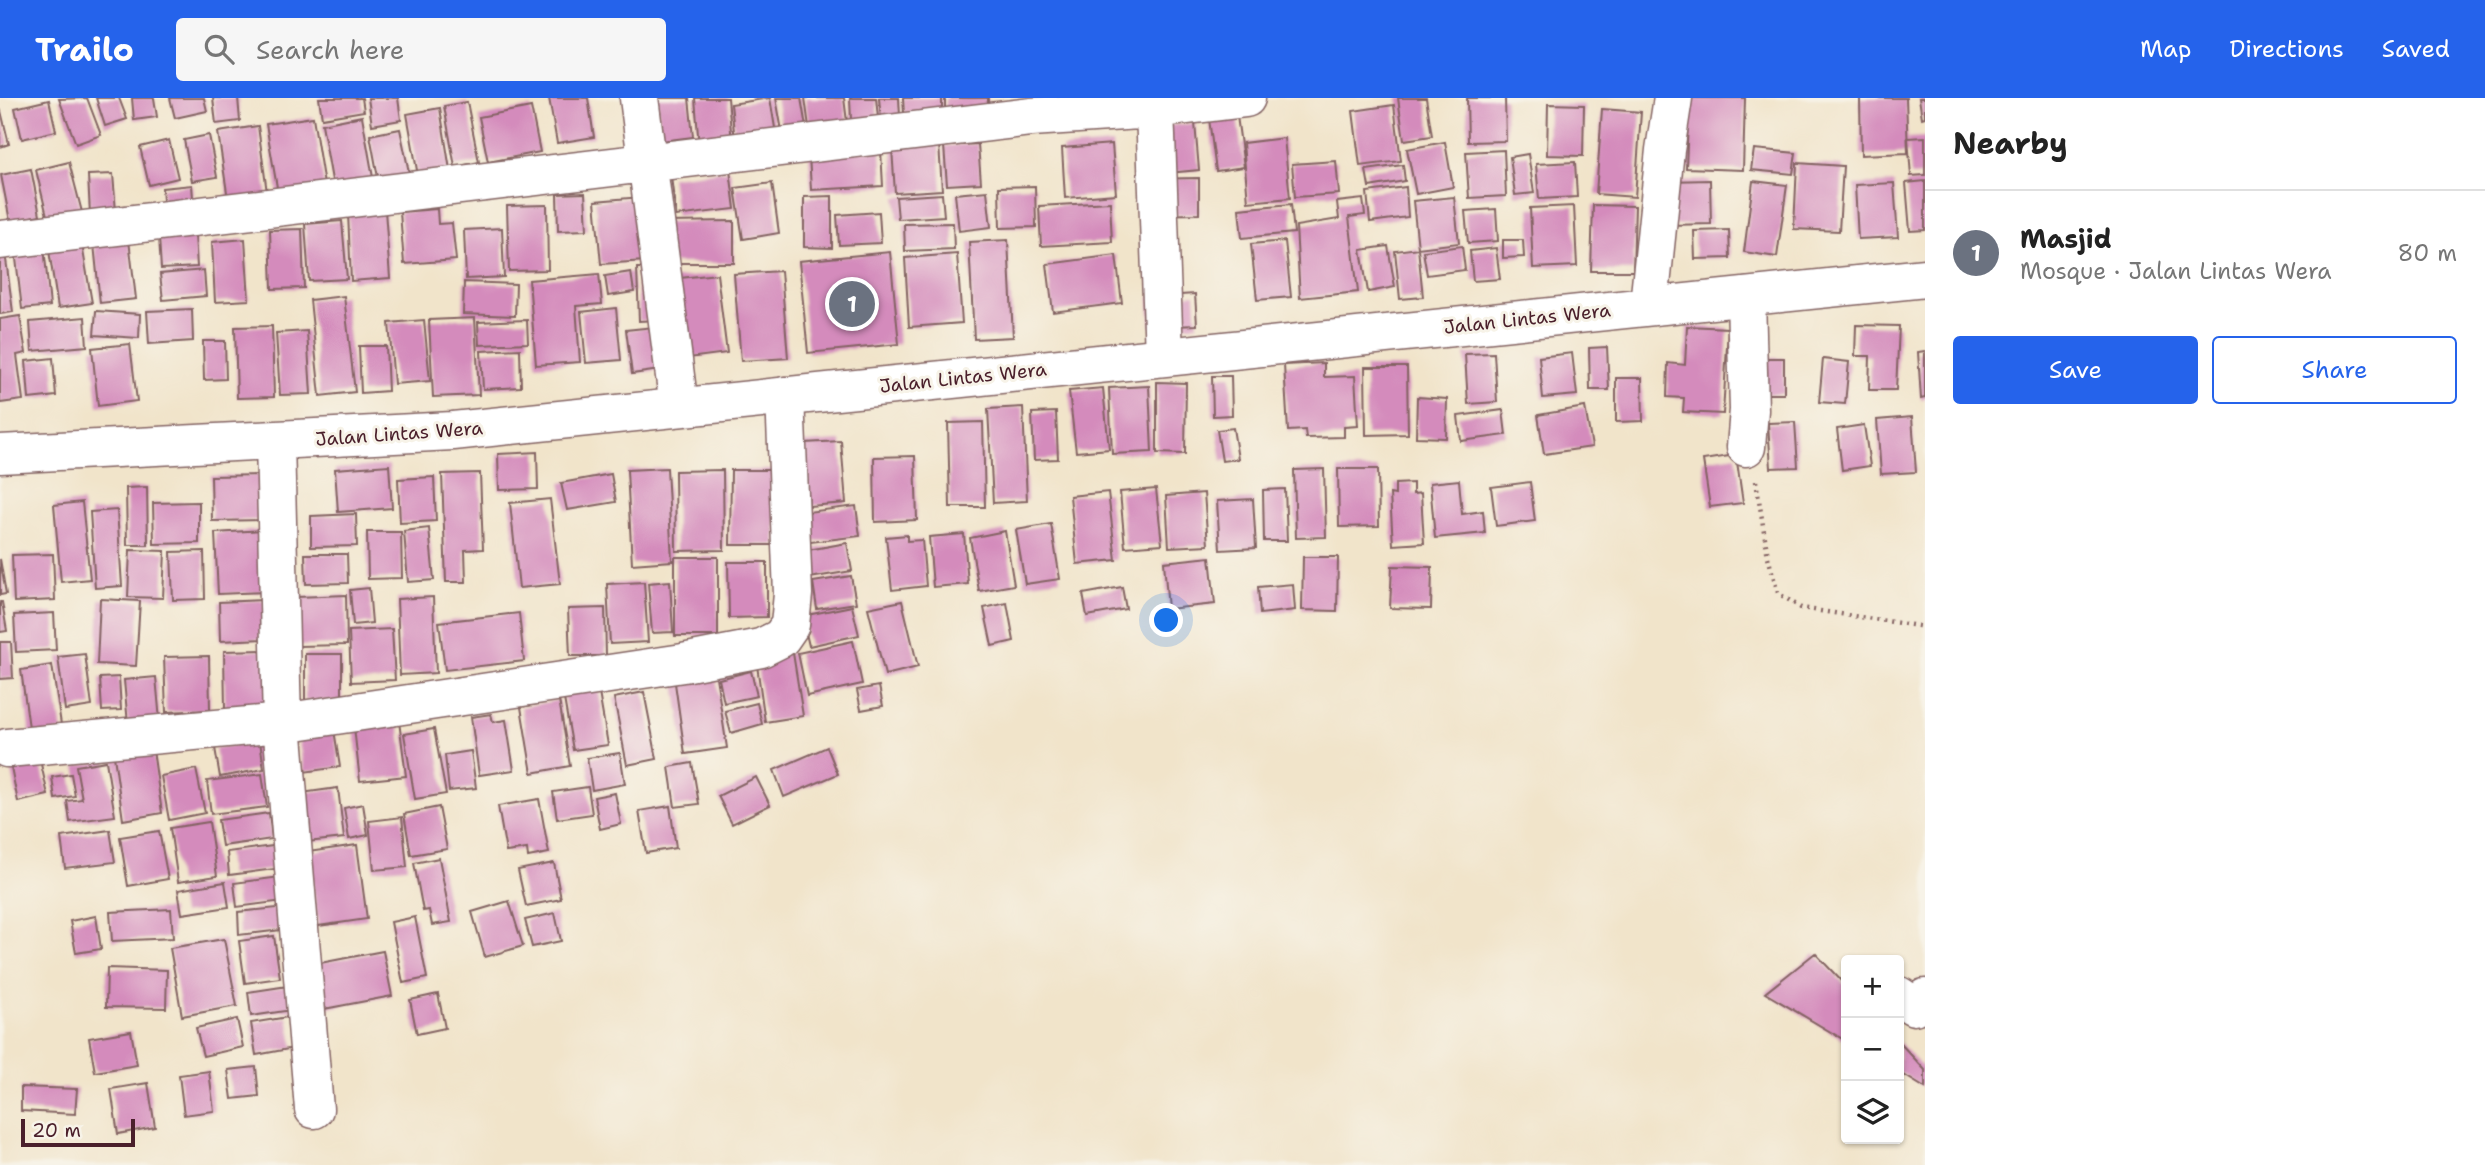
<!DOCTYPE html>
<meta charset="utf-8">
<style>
:root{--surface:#fff;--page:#f6f6f6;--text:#222;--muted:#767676;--line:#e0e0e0;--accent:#2563eb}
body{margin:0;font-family:"Shantell Sans",sans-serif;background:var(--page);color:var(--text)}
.controls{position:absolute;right:21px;bottom:21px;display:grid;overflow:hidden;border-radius:7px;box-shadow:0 2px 5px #0004}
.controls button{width:63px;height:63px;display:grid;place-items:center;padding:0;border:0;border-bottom:2px solid var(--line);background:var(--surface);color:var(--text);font:35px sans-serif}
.scale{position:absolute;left:21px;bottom:18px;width:114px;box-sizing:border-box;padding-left:7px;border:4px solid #4a1f2b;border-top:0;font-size:19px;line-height:24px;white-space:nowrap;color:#4a1f2b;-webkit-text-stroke:5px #f7f3e8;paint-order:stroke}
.you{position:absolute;left:1167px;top:523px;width:24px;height:24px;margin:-18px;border:5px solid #fff;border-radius:50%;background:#1a73e8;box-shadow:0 0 0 10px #1a73e833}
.badge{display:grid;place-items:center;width:46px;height:46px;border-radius:50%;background:var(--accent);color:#fff;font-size:23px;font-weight:700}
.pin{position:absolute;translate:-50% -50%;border:4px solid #fff;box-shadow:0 2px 7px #0006}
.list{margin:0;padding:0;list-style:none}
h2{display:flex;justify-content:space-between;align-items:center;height:91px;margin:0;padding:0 28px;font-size:30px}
h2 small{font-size:23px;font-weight:400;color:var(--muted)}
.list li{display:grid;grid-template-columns:46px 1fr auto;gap:21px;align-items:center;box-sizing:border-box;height:126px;padding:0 28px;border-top:2px solid var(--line)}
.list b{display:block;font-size:26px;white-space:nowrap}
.list p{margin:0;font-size:23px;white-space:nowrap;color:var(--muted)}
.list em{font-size:23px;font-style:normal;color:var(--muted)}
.actions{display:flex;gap:14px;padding:21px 28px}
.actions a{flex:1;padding:16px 0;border:2px solid var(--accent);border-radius:7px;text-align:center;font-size:24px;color:var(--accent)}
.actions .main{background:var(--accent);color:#fff}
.icon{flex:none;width:38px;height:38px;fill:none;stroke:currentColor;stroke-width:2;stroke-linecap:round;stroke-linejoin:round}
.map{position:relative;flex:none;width:1925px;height:1067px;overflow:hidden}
header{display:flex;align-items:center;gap:42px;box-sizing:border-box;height:98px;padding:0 35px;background:var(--accent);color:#fff}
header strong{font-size:33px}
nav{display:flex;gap:38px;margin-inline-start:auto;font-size:24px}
.search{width:490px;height:63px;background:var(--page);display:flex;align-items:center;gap:18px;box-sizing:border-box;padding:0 24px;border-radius:7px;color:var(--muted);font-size:26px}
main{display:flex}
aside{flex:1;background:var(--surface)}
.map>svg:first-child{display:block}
.building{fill:#d48bbc}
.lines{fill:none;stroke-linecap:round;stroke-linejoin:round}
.minor-casing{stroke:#846463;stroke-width:41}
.secondary-casing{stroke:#846463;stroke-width:41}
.path{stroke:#846463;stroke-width:4.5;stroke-dasharray:2 5;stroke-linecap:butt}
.minor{stroke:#fff;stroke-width:38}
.secondary{stroke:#fff;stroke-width:38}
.labels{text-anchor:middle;stroke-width:6;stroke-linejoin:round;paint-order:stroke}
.street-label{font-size:19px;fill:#4a1f2b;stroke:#f7f3e8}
</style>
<header>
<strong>Trailo</strong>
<div class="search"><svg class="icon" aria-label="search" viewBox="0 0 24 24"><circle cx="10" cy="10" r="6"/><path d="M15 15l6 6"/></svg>Search here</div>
<nav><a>Map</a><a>Directions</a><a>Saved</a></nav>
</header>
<main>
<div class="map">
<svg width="1925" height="1067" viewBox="0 0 1925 1067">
<rect width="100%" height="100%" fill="#f7f3e8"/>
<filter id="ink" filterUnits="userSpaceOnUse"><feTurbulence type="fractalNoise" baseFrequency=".0143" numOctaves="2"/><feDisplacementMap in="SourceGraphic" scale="14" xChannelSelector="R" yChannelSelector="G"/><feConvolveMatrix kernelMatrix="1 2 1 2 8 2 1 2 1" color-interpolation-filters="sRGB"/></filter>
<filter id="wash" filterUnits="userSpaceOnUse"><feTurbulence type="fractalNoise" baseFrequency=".00686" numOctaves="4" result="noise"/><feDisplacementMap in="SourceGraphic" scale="28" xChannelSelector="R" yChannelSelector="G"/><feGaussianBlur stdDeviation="1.57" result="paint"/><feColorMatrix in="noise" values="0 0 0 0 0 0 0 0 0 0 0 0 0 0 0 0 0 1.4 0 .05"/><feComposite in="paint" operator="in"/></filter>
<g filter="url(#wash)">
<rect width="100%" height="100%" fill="#f1e4ca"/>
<g id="blocks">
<!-- building -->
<path class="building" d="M87,0L101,37L76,46L59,1Z
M96,0H119L127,21L105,28Z
M132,0H154L157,19L134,22Z
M170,0H204L207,13L175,20Z
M213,0H238L240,23L216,26Z
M319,0H362L364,13L322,20Z
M368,0H398L401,22L372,27Z
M549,0H588L594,39L557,45Z
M657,0H689L693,39L661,43Z
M695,0H728L732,45L699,49Z
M770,0L776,36L735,42L731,6Z
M776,0H801L806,29L782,33Z
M805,0H844L847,24L809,29Z
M850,0H876L878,20L851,22Z
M879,0H899L900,19L881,21Z
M903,0H942V15H904Z
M945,0H988V16H945Z
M1398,0H1426L1432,38L1404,42Z
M1467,0H1505L1506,43L1468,44Z
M1689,0H1745L1743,72L1686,70Z
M1860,0H1906L1908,55L1861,57Z
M1919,0H1925V19L1922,20Z
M49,2L56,33L22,41L15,10Z
M467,4L479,64L455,69L444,8Z
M1548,6L1584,7L1583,58L1547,57Z
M1394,7L1401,63L1360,68L1353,13Z
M531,9L540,54L488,64L479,19Z
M440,10L450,72L418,78L407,16Z
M1602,11L1641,14L1635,99L1596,96Z
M1,13L9,46L0,49V14Z
M362,18L375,91L335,99L322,26Z
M1237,18L1244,69L1216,73L1209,21Z
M313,19L325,93L279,101L266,26Z
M1195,25L1199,72L1147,77L1142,30Z
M258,28L268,102L229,108L218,34Z
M400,31L411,84L380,90L370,37Z
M209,37L217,79L192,83L184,42Z
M1925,39V77L1911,78L1908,40Z
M1284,40L1290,100L1248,104L1243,45Z
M169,42L178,80L149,87L140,49Z
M1445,44L1453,89L1416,96L1407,51Z
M939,46L942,92L895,95L892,50Z
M978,46L981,85L947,87L944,48Z
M1112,46L1116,96L1065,100L1062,50Z
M1754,51L1796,55L1793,76L1751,72Z
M881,52L883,88L811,92L809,56Z
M1504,52L1506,98L1469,100L1466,54Z
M1528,56L1534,95L1515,97L1510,59Z
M1336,63L1339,96L1295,99L1292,66Z
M69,64L83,118L49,126L36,72Z
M1575,64L1577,99L1539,101L1536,66Z
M1797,65L1843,68L1839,133L1794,131Z
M1403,67L1405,83L1369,89L1366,72Z
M31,71L40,117L10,123L1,77Z
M730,72L735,111L676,118L671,79Z
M113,76L116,114L90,116L88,77Z
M1199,80V116L1145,117L1144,81Z
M1710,82L1711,126L1669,127L1668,83Z
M1753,83L1787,87L1777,159L1744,154Z
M1925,83V132L1910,133L1906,85Z
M772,85L779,135L743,141L735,90Z
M1894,85L1898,139L1858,141L1855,87Z
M192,87L194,113L164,115L162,90Z
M1035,88L1036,129L1000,130L999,89Z
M1406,89L1408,119L1370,124L1367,94Z
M987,93L991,129L959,133L955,96Z
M585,95L587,132L558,133L557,96Z
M942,96L944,118L898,121L896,99Z
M832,98V150L804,149V99Z
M641,99L645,163L601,166L595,103Z
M1454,99L1459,145L1418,150L1413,103Z
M1363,101L1365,117L1349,119L1358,194L1300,200L1296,128L1339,121L1337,104Z
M1110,104L1112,144L1041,148L1039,108Z
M1291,106L1294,135L1242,140L1239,111Z
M547,107L548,172L509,173L507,108Z
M1593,107L1635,108L1633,173H1591Z
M1574,108L1577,168L1533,170L1530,110Z
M437,111L438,126L452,125L456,162L404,166L400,114Z
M1496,111L1498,143L1468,145L1465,113Z
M385,112L390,180L351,183L348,115Z
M879,114L881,145L839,147L837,117Z
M342,123L347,181L309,183L305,126Z
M734,123V165H665V124Z
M953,125L954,151L905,153L904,126Z
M502,130L504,179L466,181L464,132Z
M302,131L304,190L272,191L270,132Z
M1729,132L1730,160L1695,161L1694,133Z
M195,137L197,169L161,171L159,139Z
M81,141L92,205L58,210L48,146Z
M245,141L249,202L215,204L212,144Z
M129,142L136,201L100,205L94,146Z
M1008,142L1013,239L974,241L969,144Z
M1503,142H1523L1524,159L1503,160Z
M1285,143L1291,199L1257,202L1251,146Z
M1388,148L1395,189L1368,194L1361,152Z
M1462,148L1465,172L1427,177L1423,153Z
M44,149L50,208L22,211L15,152Z
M1418,150L1423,199L1400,201L1395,153Z
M1496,150L1500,181L1473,183L1470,153Z
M5,154L13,214L0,216V155Z
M890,154L899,246L808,255L799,163Z
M957,156L962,225L909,229L905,160Z
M1116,157L1122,205L1053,214L1047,166Z
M637,170H656L658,222L639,223Z
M204,172L206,198L163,202L160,176Z
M781,173L788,260L741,263L734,176Z
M631,174L634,194L608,198L605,178Z
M599,176L602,206L576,208L580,264L536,267L529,182Z
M717,176L727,255L681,261L671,181Z
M464,184L516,186L515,218L463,216Z
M1195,196L1197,227L1151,229L1149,199Z
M344,198L355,294L320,298L310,202Z
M616,210L621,262L586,265L581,214Z
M192,211L193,243L149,246L147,213Z
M96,213L140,216L139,240L94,237Z
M20,218L26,255L17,257L23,302L0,305V221Z
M85,219L87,248L32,253L30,224Z
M475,220L479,297L433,299L429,222Z
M424,222L430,283L394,286L389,225Z
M527,222L528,245L479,247L478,224Z
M1856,227L1899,228L1896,292H1869L1870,258H1855Z
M272,228L274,299L237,300L235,229Z
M1687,228L1728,230L1723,316L1683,314L1684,300L1667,299L1668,265L1685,267Z
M654,229L660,272L632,276L626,232Z
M307,233L311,296L280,297L276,235Z
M203,243H225L226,281L204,282Z
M130,246L137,303L98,308L92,250Z
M359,248H386L388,293L361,295Z
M1607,249L1609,292H1590L1589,250Z
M520,251L521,289L483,291L481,253Z
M1925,253V300L1921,301L1918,254Z
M1494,255L1497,304L1468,306L1465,256Z
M1572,255L1577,297L1543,300L1539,259Z
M53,260L56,298L29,301L26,263Z
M1764,260H1784V296H1765Z
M1823,261L1849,264L1845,306L1819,304Z
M1324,265V279L1355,278L1358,328L1344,329V339L1306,340L1305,332L1288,333L1284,267Z
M1365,269H1407L1408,336L1366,337Z
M1212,278H1231L1232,317L1213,318Z
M1616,280H1642L1643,323L1616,324Z
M1157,284L1186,285L1185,356L1157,355Z
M1149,288L1152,354L1112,356L1109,290Z
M1103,290L1109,351L1076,354L1069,293Z
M1417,299L1447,301L1446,340L1416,339Z
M1023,309L1027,403L993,405L988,311Z
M1585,309L1592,349L1544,356L1538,317Z
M1503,312L1506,337L1461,343L1458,318Z
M1056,314L1058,361L1034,362L1032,315Z
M1912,319L1916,374L1881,376L1877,322Z
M983,324L985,409H950L948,325Z
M1795,324L1798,369L1771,370L1768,325Z
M1864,327L1870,368L1842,372L1837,331Z
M1233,330L1238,361L1222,363L1217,332Z
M841,343L846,405L809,408L804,345Z
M537,354L538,391L499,392L498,356Z
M1736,357L1743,405L1710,409L1703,362Z
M915,358L917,422L875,424L874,359Z
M389,367L392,410L338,414L335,371Z
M667,370L672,463L632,466L627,372Z
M1324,371L1326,439L1296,440L1294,372Z
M1338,371H1378L1379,428L1339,429Z
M723,372L724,452L676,453L675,373Z
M731,372H776V447H730Z
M480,375L483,451L465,452L466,484H446L442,376Z
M611,376L616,404L567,412L561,385Z
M265,377L266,422L212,423L211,378Z
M434,379L436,423L400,425L398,381Z
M1459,382L1462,416L1483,413L1485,435L1435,440L1430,385Z
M1530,384L1535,423L1496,428L1491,389Z
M1413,385V396L1421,395L1424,445L1393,447L1390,396L1395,397V386Z
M147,389L148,447H127L126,390Z
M1156,391L1162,446L1125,449L1120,394Z
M1285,391L1287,443H1264L1263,392Z
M1108,394L1116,462L1077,466L1070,398Z
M1204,395L1208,447L1169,449L1166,398Z
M550,401L560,486L519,490L510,405Z
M1253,401L1256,450L1220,452L1217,403Z
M82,404L90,481L61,484L54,407Z
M199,404V445L154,446L153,405Z
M856,408L860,438L803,445L799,415Z
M117,412L122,488L95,490L90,414Z
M356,416L357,448L311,449V418Z
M1051,426L1060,481L1025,486L1016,432Z
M429,430L434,482L408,484L404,433Z
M264,432L267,494L218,496L215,435Z
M1005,433L1014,487L979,493L970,440Z
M367,434H401L402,480L368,481Z
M964,436L968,486L933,489L929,439Z
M907,437V443L922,442L926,488L892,492L886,439Z
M847,445L852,473L803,481L797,454Z
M130,452L165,453L163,500L128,499Z
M204,453L205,501L173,502L171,454Z
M53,456L55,502L14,504L12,457Z
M305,456H347L348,485L306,486Z
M675,459H718V538H675Z
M1210,459L1215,506L1168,511L1164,464Z
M1303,459H1338L1337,513L1302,512Z
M0,461L6,496L0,497Z
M728,464H767V519L729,520Z
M1392,468L1432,469L1431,511L1390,510Z
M851,478L856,505L817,511L813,484Z
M670,483L673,534L652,535L648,485Z
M644,484L648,544L610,546L607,486Z
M1293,486L1295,512L1260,516L1258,489Z
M1122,489L1126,511L1087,518L1083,496Z
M369,490L372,525L353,527L350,492Z
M346,497L347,547L298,548L297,499Z
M433,499L436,575L400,577L397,501Z
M100,501L140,503L136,568L97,566Z
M264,502L266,541L220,543L219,504Z
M902,503L918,569L885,577L868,510Z
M0,504H2L7,533L0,534Z
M1007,505L1014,543L992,548L984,510Z
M852,508L859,537L809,548L802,518Z
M605,510L606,558H570L568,511Z
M54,515L56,552L16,554L14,517Z
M519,515L524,563L445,572L439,524Z
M392,531L395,582L351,584L349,533Z
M853,543L862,586L807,598L798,555Z
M0,544H11L13,580L0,581Z
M269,552L271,611H225L224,553Z
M793,555L803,618L765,624L756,560Z
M85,556L92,608L65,612L58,559Z
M305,556H342V603H305Z
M209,558L210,612L166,614L164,559Z
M52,567L62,633L30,637L21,572Z
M715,572L727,650L685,656L674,578Z
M751,573L757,598L724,605L719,581Z
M119,579L121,612L102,613L100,580Z
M156,579L160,623L128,626L124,582Z
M879,588L883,608L861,612L857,592Z
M598,589L608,647L573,652L563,595Z
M644,594L657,661L627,667L614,600Z
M559,602L570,668L532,675L521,609Z
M757,605L762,626L731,635L725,613Z
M491,616L493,624L506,622L514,672L479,677L471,619Z
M399,623L406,678L360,683L354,629Z
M333,626L340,669L304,674L297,632Z
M434,631L446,696L415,701L404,636Z
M260,643L264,671L220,679L215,650Z
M827,649L838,676L784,699L774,672Z
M153,652L162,715L123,722L114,658Z
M38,653L48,697L18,704L9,659Z
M471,653L476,690L449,693L445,657Z
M620,655L625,686L592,692L587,660Z
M106,663L115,718L70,724L67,703L82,701L76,668Z
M692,665L699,706L675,709L669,669Z
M196,671L205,715L169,722L161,678Z
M71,676L75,698L55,701L52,679Z
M262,676L267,709L211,716L207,683Z
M756,679L770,707L732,726L718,698Z
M588,689L592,716L557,721L553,694Z
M338,690L344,740L307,744L301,695Z
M615,695L621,726L600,731L594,699Z
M539,701L549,755L528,759L527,751L506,754L498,708Z
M363,706L368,737L349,741L344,710Z
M670,708L676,750L646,755L639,713Z
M439,709L447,751L411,757L404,716Z
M269,715L272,741L222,748L218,722Z
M402,719L407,769L374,772L369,723Z
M209,724L217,778L178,784L170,730Z
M110,732L115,764L65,770L61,739Z
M159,733L168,781L128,788L120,739Z
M281,747L283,770L229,777L227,754Z
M357,747L367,821L318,828L308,754Z
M439,760L451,824L432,827L429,812L423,813L414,765Z
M554,765L561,801L526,808L518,772Z
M280,779L284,803L237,809L234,785Z
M225,784L229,809L182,816L178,792Z
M509,803L523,848L485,859L472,814Z
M287,809L289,831L239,837L238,814Z
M171,811L173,840L112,843L110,814Z
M555,815L561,843L532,849L525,822Z
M96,818L101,851L76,855L70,823Z
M415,819L427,880L403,885L391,824Z
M274,838L280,880L245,885L239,843Z
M224,841L237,908L182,918L170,850Z
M383,853L392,898L324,911L315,866Z
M1815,855L1846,888V943L1765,895Z
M107,870L167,872L166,910L106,909Z
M288,888L292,912L251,918L248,894Z
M438,896L445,930L417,936L410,902Z
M288,919L294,950L256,957L251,925Z
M237,921L243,949L203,958L196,930Z
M131,933L137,967L95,974L89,940Z
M1899,944L1925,972V990L1899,974Z
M256,969L259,998L232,1001L228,972Z
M209,973L214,1013L184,1017L179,977Z
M148,985L155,1029L118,1036L111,991Z
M21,989L77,991L75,1016L21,1013Z"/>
</g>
</g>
<g filter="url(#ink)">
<use href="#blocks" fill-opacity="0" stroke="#846463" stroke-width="2"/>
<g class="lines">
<defs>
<path id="minor" d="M639,0L679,309
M1155,11L1164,258
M0,142L1031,19L1155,11L1246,0
M1649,207L1665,52L1673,0
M275,343L282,625L314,1011
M1746,349L1749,312L1746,199
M7,650L282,625L683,565L761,550L781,540L790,527L793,496L785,298
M1899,898L1914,908L1925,900"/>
<path id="secondary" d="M0,356L453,333L1925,180"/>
</defs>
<!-- minor casing -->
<use href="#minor" class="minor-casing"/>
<!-- secondary casing -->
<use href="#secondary" class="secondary-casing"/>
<!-- path -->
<path class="path" d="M1756,383L1768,459L1778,495L1801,510L1925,529"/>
<!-- minor -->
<use href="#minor" class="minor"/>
<!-- secondary -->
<use href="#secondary" class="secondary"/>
</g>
</g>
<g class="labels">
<!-- street labels -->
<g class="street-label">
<text transform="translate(1527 220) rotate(-6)" y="7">Jalan Lintas Wera</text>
<text transform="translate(963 279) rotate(-6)" y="7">Jalan Lintas Wera</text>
<text transform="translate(399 335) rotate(-4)" y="7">Jalan Lintas Wera</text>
</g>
</g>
</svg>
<div class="controls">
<button>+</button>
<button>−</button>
<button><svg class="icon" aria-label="layers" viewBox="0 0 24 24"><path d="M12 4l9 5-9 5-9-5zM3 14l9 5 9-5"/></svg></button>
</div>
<div class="scale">20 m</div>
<div class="you"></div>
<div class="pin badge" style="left:852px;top:206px;background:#6b7280">1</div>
</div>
<aside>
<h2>Nearby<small></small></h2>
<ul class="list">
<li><span class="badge" style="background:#6b7280">1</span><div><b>Masjid</b><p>Mosque · Jalan Lintas Wera</p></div><em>80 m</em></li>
</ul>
<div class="actions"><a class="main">Save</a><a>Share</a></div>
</aside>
</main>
